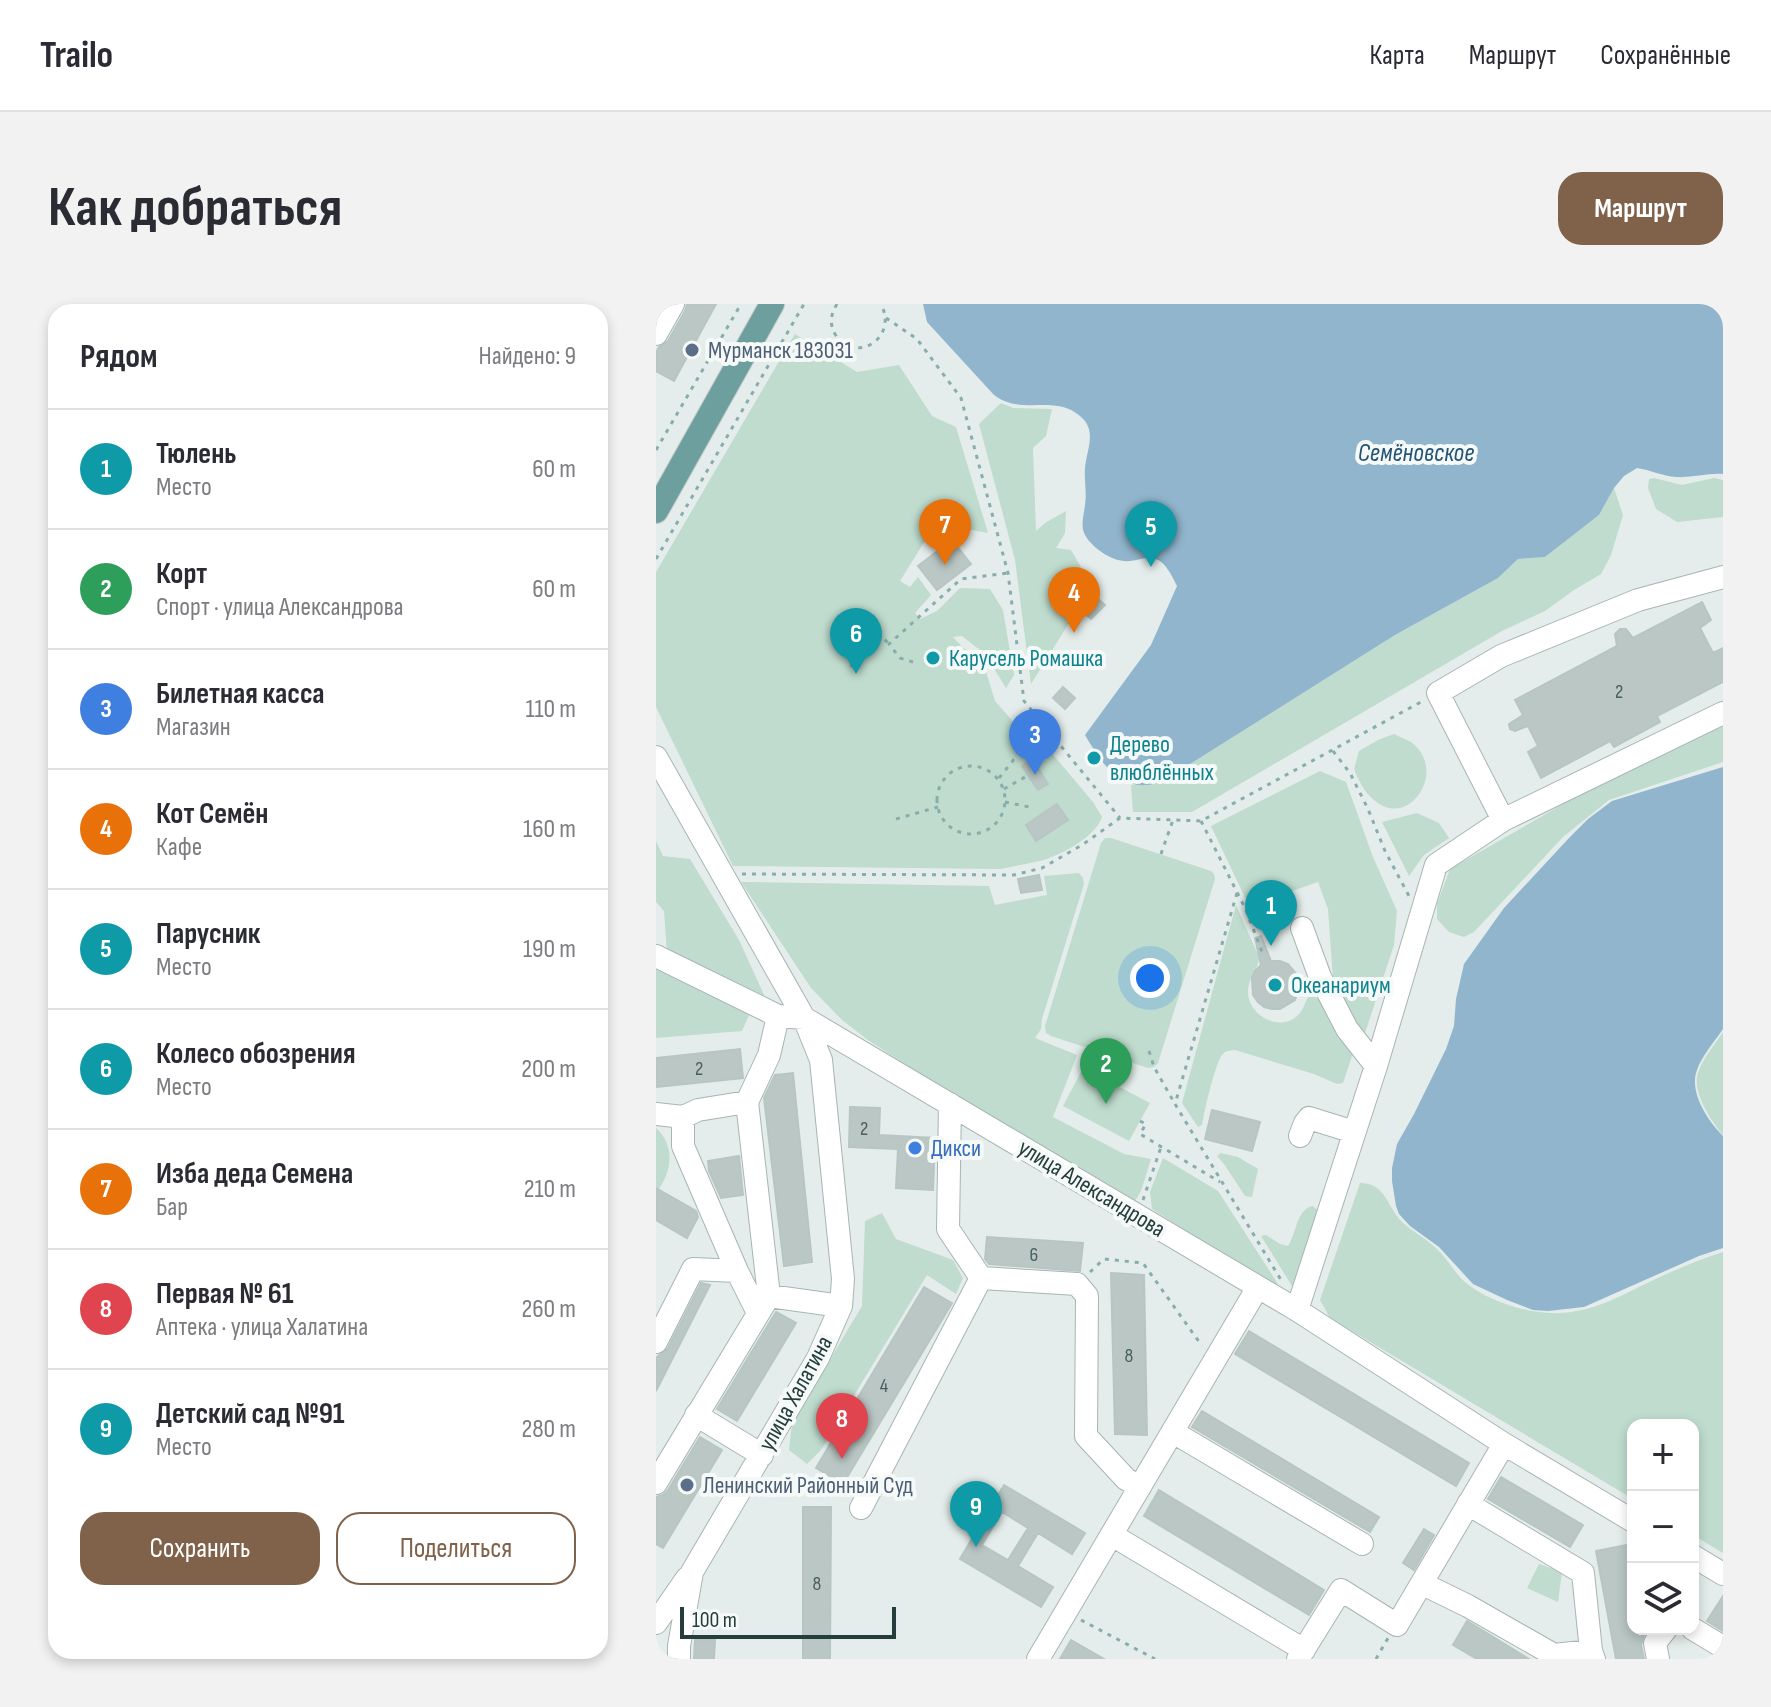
<!DOCTYPE html>
<html lang="ru">
<meta charset="utf-8">
<style>
:root{--surface:#fff;--page:#f2f2f3;--text:#2b2b33;--muted:#7c7c81;--line:#e1e1e2;--accent:#80624a}
body{margin:0;font-family:"Sofia Sans Condensed",sans-serif;background:var(--page);color:var(--text)}
.controls{position:absolute;right:24px;bottom:24px;display:grid;overflow:hidden;border-radius:16px;box-shadow:0 4px 12px #0003}
.controls button{width:72px;height:72px;display:grid;place-items:center;padding:0;border:0;border-bottom:2px solid var(--line);background:var(--surface);color:var(--text);font:40px sans-serif}
.scale{position:absolute;left:24px;bottom:20px;width:216px;box-sizing:border-box;padding-left:8px;border:4px solid #253d3c;border-top:0;font-size:22px;line-height:28px;white-space:nowrap;color:#253d3c;-webkit-text-stroke:6px #f5f9f8;paint-order:stroke}
.you{position:absolute;left:494px;top:674px;width:28px;height:28px;margin:-20px;border:6px solid #fff;border-radius:50%;background:#1a73e8;box-shadow:0 0 0 12px #1a73e833}
.badge{display:grid;place-items:center;width:52px;height:52px;border-radius:50%;background:var(--accent);color:#fff;font-size:26px;font-weight:700}
.pin{position:absolute;translate:-50% -66px;filter:drop-shadow(0 2px 4px #0008)}
.pin::after{content:'';position:absolute;top:42px;width:28px;height:24px;background:inherit;clip-path:polygon(0 0,100% 0,50% 100%)}
.list{margin:0;padding:0;list-style:none}
h2{display:flex;justify-content:space-between;align-items:center;height:104px;margin:0;padding:0 32px;font-size:34px}
h2 small{font-size:26px;font-weight:400;color:var(--muted)}
.list li{display:grid;grid-template-columns:52px 1fr auto;gap:24px;align-items:center;box-sizing:border-box;height:120px;padding:0 32px;border-top:2px solid var(--line)}
.list b{display:block;font-size:30px;white-space:nowrap}
.list p{margin:0;font-size:26px;white-space:nowrap;color:var(--muted)}
.list em{font-size:26px;font-style:normal;color:var(--muted)}
.actions{display:flex;gap:16px;padding:24px 32px}
.actions a{flex:1;padding:18px 0;border:2px solid var(--accent);border-radius:24px;text-align:center;font-size:28px;color:var(--accent)}
.actions .main{background:var(--accent);color:#fff}
.icon{flex:none;width:44px;height:44px;fill:none;stroke:currentColor;stroke-width:2;stroke-linecap:round;stroke-linejoin:round}
.map{position:relative;flex:none;width:1067px;height:1355px;overflow:hidden;border-radius:24px}
header{display:flex;align-items:center;gap:48px;box-sizing:border-box;height:112px;padding:0 40px;background:var(--surface);border-bottom:2px solid var(--line)}
header strong{font-size:38px}
nav{display:flex;gap:44px;margin-inline-start:auto;font-size:28px}
.intro{display:flex;align-items:center;justify-content:space-between;box-sizing:border-box;height:192px;padding:0 48px}
h1{margin:0;font-size:56px}
.button{padding:20px 36px;border-radius:24px;background:var(--accent);color:#fff;font-size:28px;font-weight:700}
main{display:flex;gap:48px;padding:0 48px}
aside{flex:1;background:var(--surface);border-radius:24px;box-shadow:0 4px 12px #0003}
.map>svg:first-child{display:block}
.green{fill:#bfdcce}
.water{fill:#90b5cd}
.building{fill:#bac7c5;stroke:#b7c6c3;stroke-width:2;fill-rule:evenodd}
.lines{fill:none;stroke-linecap:round;stroke-linejoin:round}
.minor-casing{stroke:#a7b5b3;stroke-width:24}
.major-casing{stroke:#c2c9c8;stroke-width:26}
.path{stroke:#87aeab;stroke-width:3;stroke-dasharray:4 6;stroke-linecap:butt}
.minor{stroke:#fff;stroke-width:22}
.major{stroke:#6c9f9e;stroke-width:24}
.service-dot{fill:#5c6f8a;stroke:#f5f9f8;stroke-width:3}
.culture-dot{fill:#0f9aa8;stroke:#f5f9f8;stroke-width:3}
.shop-dot{fill:#3f7fe0;stroke:#f5f9f8;stroke-width:3}
.labels{text-anchor:middle;stroke-width:8;stroke-linejoin:round;paint-order:stroke}
.number-label{font-size:20px;fill:#4a605e}
.service-label{font-size:24px;fill:#4e5e75;stroke:#f5f9f8;text-anchor:start}
.culture-label{font-size:24px;fill:#0d838f;stroke:#f5f9f8;text-anchor:start}
.shop-label{font-size:24px;fill:#366cbe;stroke:#f5f9f8;text-anchor:start}
.street-label{font-size:24px;fill:#253d3c;stroke:#f5f9f8}
.water-label{font-size:26px;font-style:italic;fill:#235375;stroke:#f5f9f8}
</style>
<header>
<strong>Trailo</strong>
<nav><a>Карта</a><a>Маршрут</a><a>Сохранённые</a></nav>
</header>
<div class="intro"><h1>Как добраться</h1><a class="button">Маршрут</a></div>
<main>
<aside>
<h2>Рядом<small>Найдено: 9</small></h2>
<ul class="list">
<li><span class="badge" style="background:#0f9aa8">1</span><div><b>Тюлень</b><p>Место</p></div><em>60 m</em></li>
<li><span class="badge" style="background:#2e9e5b">2</span><div><b>Корт</b><p>Спорт · улица Александрова</p></div><em>60 m</em></li>
<li><span class="badge" style="background:#3f7fe0">3</span><div><b>Билетная касса</b><p>Магазин</p></div><em>110 m</em></li>
<li><span class="badge" style="background:#e8710a">4</span><div><b>Кот Семён</b><p>Кафе</p></div><em>160 m</em></li>
<li><span class="badge" style="background:#0f9aa8">5</span><div><b>Парусник</b><p>Место</p></div><em>190 m</em></li>
<li><span class="badge" style="background:#0f9aa8">6</span><div><b>Колесо обозрения</b><p>Место</p></div><em>200 m</em></li>
<li><span class="badge" style="background:#e8710a">7</span><div><b>Изба деда Семена</b><p>Бар</p></div><em>210 m</em></li>
<li><span class="badge" style="background:#e0444e">8</span><div><b>Первая № 61</b><p>Аптека · улица Халатина</p></div><em>260 m</em></li>
<li><span class="badge" style="background:#0f9aa8">9</span><div><b>Детский сад №91</b><p>Место</p></div><em>280 m</em></li>
</ul>
<div class="actions"><a class="main">Сохранить</a><a>Поделиться</a></div>
</aside>
<div class="map">
<svg width="1067" height="1355" viewBox="0 0 1067 1355">
<rect width="100%" height="100%" fill="#e4edeb"/>
<!-- green -->
<path class="green" d="M139,30L201,68L243,61L276,112L300,123L332,229L289,221L267,240L244,277L254,283L262,273L275,291L259,309L264,315L281,307L304,284L334,285L347,306L358,371L350,384L329,350L306,332L297,333L307,344L320,351L328,361L339,397L368,430L367,448L375,436L394,447L437,498L446,513C440,533 403,552 384,557C371,560 358,562 345,565L77,562L0,403V268Z
M345,99L357,104L396,105L390,132L377,144L380,227L389,219L410,207L409,229L400,244L415,246L425,263L412,290L425,300L375,380L359,256L323,120Z
M998,174L1026,181L1058,174L1067,176V213L1021,218L1000,205L992,184L993,175Z
M958,184L967,211L955,251L945,270L918,286L889,307L846,327L536,508H477L475,481L501,479L523,467L739,331L842,274L862,255L889,253L943,211Z
M1067,421V458L953,496L907,533L818,628L808,633L793,628L781,615V600L794,565L909,499Z
M738,430C743,433 750,435 755,438C793,466 753,527 718,496C708,488 703,477 698,465L703,447L722,436Z
M664,467L690,478L717,553L741,607L738,641L709,729L694,712L677,675L672,605L662,578L593,602L555,522Z
M761,509L783,519L793,534L768,551L753,572L726,518Z
M449,534H455L555,567L558,570L559,575L502,759L498,763L492,764L395,732L390,729L389,722L445,539Z
M0,537L7,552L34,555L83,636L109,693L94,692L11,649L8,607L0,598Z
M423,569L427,574L428,580L386,715L385,725L379,734L421,751L397,813L468,850L495,855L485,887L477,900L264,770L212,736L186,716L155,684L85,578L333,582L339,601L391,591L388,572Z
M580,601L603,653C603,666 591,675 592,689C593,713 627,730 644,709C648,704 650,696 653,691C672,694 687,732 697,749L687,779L681,780L658,770L579,746C573,747 570,746 566,751C559,760 548,808 546,821L542,823L526,799Z
M0,658L94,709L86,727L0,734Z
M1067,728V831C1056,818 1038,791 1041,773C1044,757 1058,742 1067,728Z
M427,764L494,799L473,837L407,802Z
M0,824C20,842 16,869 0,889Z
M565,849L582,853L602,865L596,893L589,892L568,860L561,852Z
M507,854L562,887L622,980H612L496,905L494,888Z
M704,879C730,879 731,903 746,918C756,927 769,934 780,944C789,952 795,963 803,972C823,995 873,1011 903,1009C933,1008 957,996 983,983C1010,970 1038,957 1067,948V1249L1037,1231V1121H977V1195L674,1014L664,996Z
M657,902L661,906V914L640,980L636,982L605,932L610,931L624,940L632,942C641,929 640,905 657,902Z
M226,909L240,935L297,956L307,974L300,990L271,971L165,1146L151,1160L133,1146L136,1119L206,1002L209,917Z
M883,1260L906,1268L902,1298L871,1284Z"/>
<!-- water -->
<path class="water" d="M267,0H1067V170C1051,169 1036,174 1020,173C1007,172 994,166 981,164L968,172L958,184L943,211L889,253L862,255L842,274L739,331L523,467C516,471 508,477 501,479C464,490 445,458 429,431L495,341L521,282C517,274 512,263 504,257C493,251 485,256 474,257C458,259 437,245 429,231C424,222 428,211 429,201C431,189 428,176 429,164C431,143 443,124 420,109C396,92 363,111 338,91L271,18Z
M1067,463V725C1057,740 1040,758 1039,776C1038,796 1054,819 1067,832V944L1043,952L928,1003L892,1007L877,1006L851,996L817,980L783,943L754,922L743,910L740,902L736,877V864L741,840L758,810L790,745L798,722L800,695L808,660L848,604L913,534L932,515L956,497Z"/>
<!-- building -->
<path class="building" d="M31,0H60L18,77L0,67V49L3,43L12,37L29,7Z
M296,236L315,260L281,286L262,262Z
M440,293L449,301L435,315L426,307Z
M1046,298L1055,316L1044,324L1057,349L1067,344V378L1001,412L1004,418L958,443L954,437L885,474L872,448L882,442L872,422L859,427L854,425L853,420L867,411L859,396L961,342L959,330L964,325H970L977,334Z
M407,383L419,394L409,405L397,394Z
M376,455L392,480L382,486L366,462Z
M401,500L412,516L380,537L370,521Z
M383,571L386,586L365,589L362,575Z
M605,632L615,657H624L632,660L642,672L644,680L639,696L624,705H616L608,703L602,698L597,691L596,674L599,667L605,661L599,634Z
M84,745L87,774L0,783V754Z
M137,769L156,958L128,962L108,794L119,771Z
M194,803L224,804L223,831L279,834L277,886L240,884L242,845L193,843Z
M556,806L604,818L596,847L549,835Z
M83,852L87,891L65,894L53,867L52,857Z
M0,884L40,907L42,913L31,934L0,916Z
M331,933L427,939L424,967L333,960L329,955Z
M455,969L488,971L491,1131L459,1130Z
M45,979L54,981L0,1087V1054L12,1044Z
M268,983L296,999L187,1180L160,1164Z
M120,1008L140,1019L81,1117L61,1105Z
M593,1027L813,1159L800,1182L579,1050Z
M546,1107L723,1213L714,1228L536,1123Z
M44,1133L66,1146L7,1244L0,1240V1193L7,1191L12,1186Z
M845,1173L927,1221L914,1243L832,1195Z
M348,1181L429,1229L416,1250L382,1229L362,1262L397,1283L385,1303L304,1255ZM346,1208L372,1224L352,1256L326,1241Z
M503,1186L668,1286L653,1311L488,1212Z
M147,1203H175L174,1355H147Z
M768,1225L778,1231L758,1266L747,1259Z
M971,1241L977,1272V1325H986L988,1331L985,1341L988,1355H960L940,1247Z
M1067,1292V1327L1051,1317Z
M811,1317L821,1323L873,1355H821L797,1341Z
M39,1336H59L58,1355H38Z
M415,1336L448,1355H404Z"/>
<g class="lines">
<defs>
<path id="minor" d="M0,30L17,0
M0,453L148,714L165,756L187,975L185,1002L162,1054L36,1268L23,1342V1355
M847,516L782,389L845,352L982,296L1067,273
M646,624L664,673L691,725L720,762
M0,652L122,712
M294,800L292,925L325,974
M0,810L27,813L42,806L91,798
M27,813V842L81,967L102,1009
M644,832L649,819L653,814L698,828
M113,992L185,1002
M641,1006L720,762L780,561L847,516L1067,409
M0,1038L37,965L81,967
M40,1111L106,1151
M517,1128L706,1240
M0,1179L113,992L91,798L113,751L122,712L148,714L641,1006L848,1140L977,1217
M812,1200L927,1269L935,1347L938,1355
M205,1204L325,974L421,980L431,992L430,1132L470,1175L484,1183
M456,1231L648,1346
M1037,1252L1067,1270
M767,1280L812,1302L898,1351L935,1347
M0,1319L31,1274
M1037,1325L1067,1343
M382,1355L602,983
M642,1355L685,1286L741,1321L848,1140
M1002,1355L999,1339L1010,1325"/>
<path id="major" d="M0,207L116,0"/>
</defs>
<!-- minor casing -->
<use href="#minor" class="minor-casing"/>
<!-- major casing -->
<use href="#major" class="major-casing"/>
<!-- path -->
<path class="path" d="M181,0C175,10 173,19 179,30C198,61 243,35 225,0
M230,14L261,35L305,94L352,269L368,397L464,514
M0,146L85,0
M0,255L148,0
M215,321L233,340
M257,358L244,354L233,340L305,275L352,269
M195,363L206,345L224,331
M677,447L694,469L712,505L729,547L753,592
M281 496a34 34 0 1 1 68 0a34 34 0 1 1-68 0Z
M343,474L356,458L383,415
M348,485L369,473
M349,498L378,504
M240,515L282,503
M545,517L590,606L608,653
M505,550L517,516
M86,570L358,571L386,564L426,541L464,514L545,517L765,398
M581,589L519,800L625,976
M493,747L498,763L519,800
M484,817L490,820L484,830L564,878
M487,896L505,843
M434,968L448,955L487,959L546,1042
M425,1316L499,1355
M720,1355L732,1334"/>
<!-- minor -->
<use href="#minor" class="minor"/>
<!-- major -->
<use href="#major" class="major"/>
</g>
<!-- markers -->
<g class="service-dot">
<circle cx="36" cy="46" r="8"/>
<circle cx="31" cy="1181" r="8"/>
</g>
<g class="culture-dot">
<circle cx="277" cy="354" r="8"/>
<circle cx="438" cy="454" r="8"/>
<circle cx="619" cy="681" r="8"/>
</g>
<circle class="shop-dot" cx="259" cy="844" r="8"/>
<g class="labels">
<!-- number labels -->
<g class="number-label">
<text x="963" y="394">2</text>
<text x="43" y="771">2</text>
<text x="208" y="831">2</text>
<text x="378" y="957">6</text>
<text x="473" y="1058">8</text>
<text x="228" y="1088">4</text>
<text x="161" y="1286">8</text>
</g>
<!-- service labels -->
<g class="service-label">
<text x="52" y="54">Мурманск 183031</text>
<text x="47" y="1189">Ленинский Районный Суд</text>
</g>
<!-- culture labels -->
<g class="culture-label">
<text x="293" y="362">Карусель Ромашка</text>
<text x="454" y="448">Дерево<tspan x="454" dy="28">влюблённых</tspan></text>
<text x="635" y="689">Океанариум</text>
</g>
<!-- shop labels -->
<g class="shop-label">
<text x="275" y="852">Дикси</text>
</g>
<!-- street labels -->
<g class="street-label">
<text transform="translate(436 884) rotate(31)" y="8">улица Александрова</text>
<text transform="translate(139 1089) rotate(-61)" y="8">улица Халатина</text>
</g>
<!-- water labels -->
<g class="water-label">
<text x="760" y="157">Семёновское</text>
</g>
</g>
</svg>
<div class="controls">
<button>+</button>
<button>−</button>
<button><svg class="icon" aria-label="layers" viewBox="0 0 24 24"><path d="M12 4l9 5-9 5-9-5zM3 14l9 5 9-5"/></svg></button>
</div>
<div class="scale">100 m</div>
<div class="you"></div>
<div class="pin badge" style="left:615px;top:642px;background:#0f9aa8">1</div>
<div class="pin badge" style="left:450px;top:800px;background:#2e9e5b">2</div>
<div class="pin badge" style="left:379px;top:471px;background:#3f7fe0">3</div>
<div class="pin badge" style="left:418px;top:329px;background:#e8710a">4</div>
<div class="pin badge" style="left:495px;top:263px;background:#0f9aa8">5</div>
<div class="pin badge" style="left:200px;top:370px;background:#0f9aa8">6</div>
<div class="pin badge" style="left:289px;top:261px;background:#e8710a">7</div>
<div class="pin badge" style="left:186px;top:1155px;background:#e0444e">8</div>
<div class="pin badge" style="left:320px;top:1243px;background:#0f9aa8">9</div>
</div>
</main>
